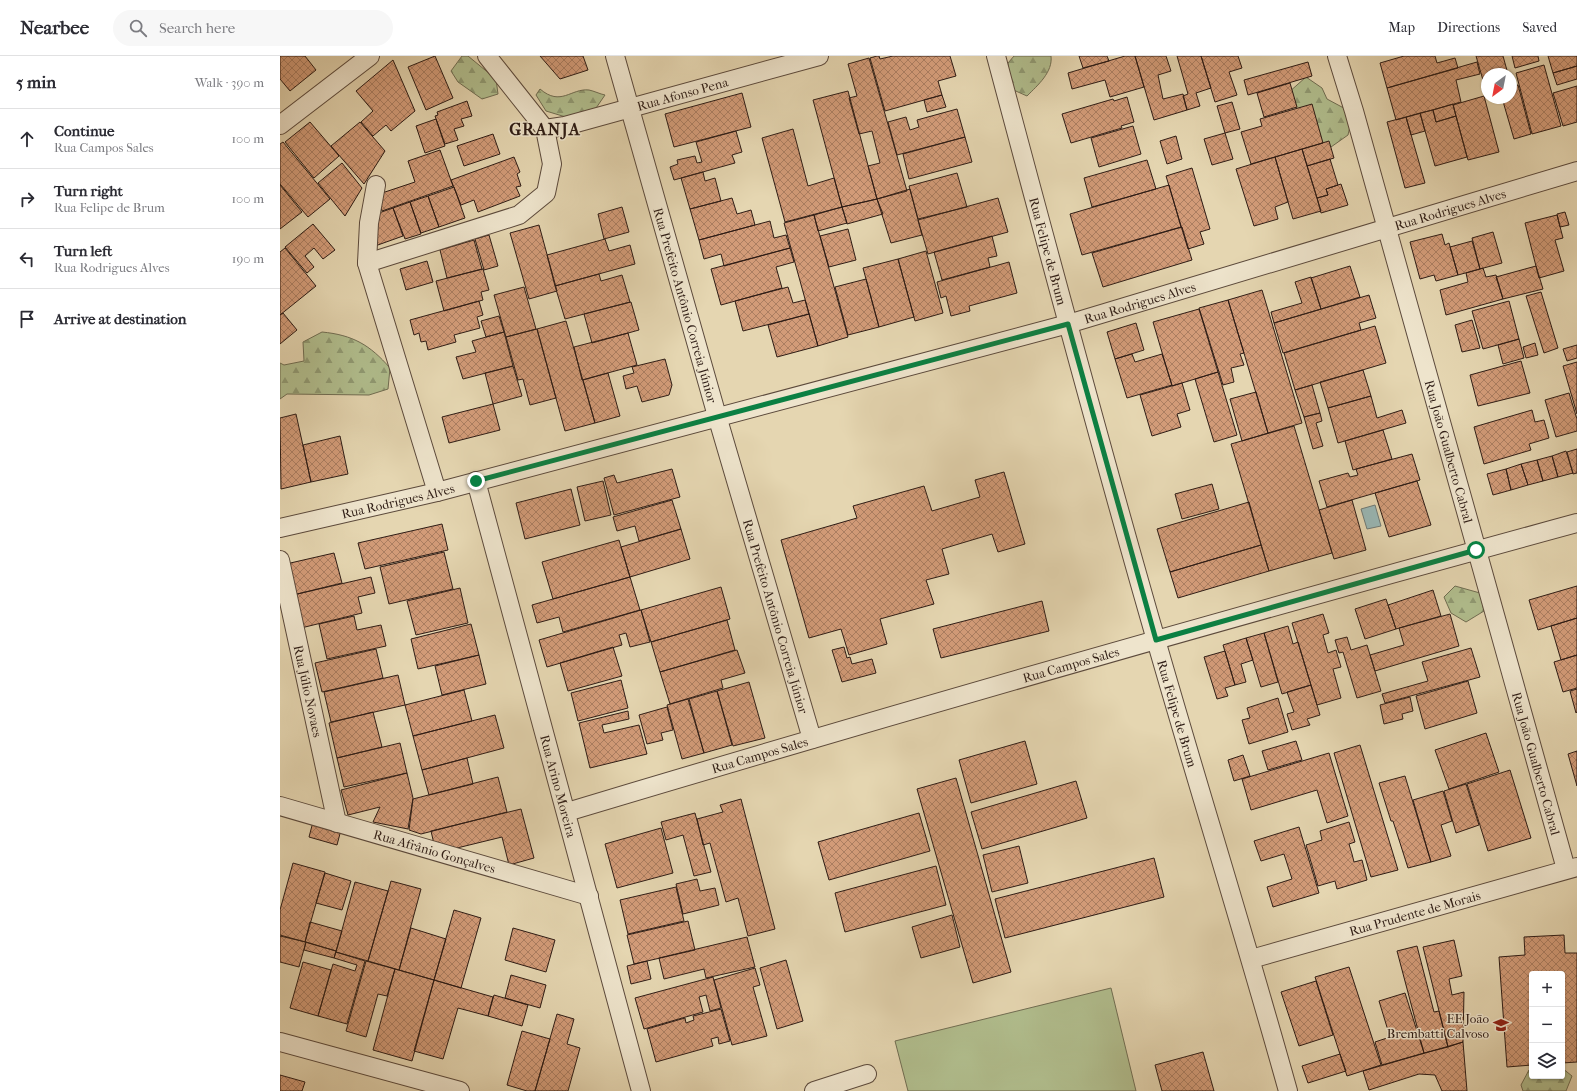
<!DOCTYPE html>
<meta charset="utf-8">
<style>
:root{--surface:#fff;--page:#f7f7f7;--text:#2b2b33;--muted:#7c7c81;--line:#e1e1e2}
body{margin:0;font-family:"IM FELL French Canon",serif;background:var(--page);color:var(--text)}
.controls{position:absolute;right:12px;bottom:12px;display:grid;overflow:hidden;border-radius:4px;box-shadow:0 1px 3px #0004}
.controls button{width:36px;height:36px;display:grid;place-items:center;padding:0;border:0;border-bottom:1px solid var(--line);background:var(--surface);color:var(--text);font:20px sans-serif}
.compass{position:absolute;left:1201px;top:12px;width:36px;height:36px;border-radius:50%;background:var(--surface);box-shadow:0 1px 3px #0004;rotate:212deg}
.stop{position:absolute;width:12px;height:12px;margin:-9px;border:3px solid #0b8043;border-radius:50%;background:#fff}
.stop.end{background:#0b8043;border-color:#fff;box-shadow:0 1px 4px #0008}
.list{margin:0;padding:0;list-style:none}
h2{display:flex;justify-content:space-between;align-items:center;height:52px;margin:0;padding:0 16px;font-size:17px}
h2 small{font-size:13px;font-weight:400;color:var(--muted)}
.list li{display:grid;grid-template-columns:26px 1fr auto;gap:12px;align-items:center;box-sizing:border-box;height:60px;padding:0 16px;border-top:1px solid var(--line)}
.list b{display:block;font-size:15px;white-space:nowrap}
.list p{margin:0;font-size:13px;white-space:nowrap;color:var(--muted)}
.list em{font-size:13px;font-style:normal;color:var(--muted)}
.icon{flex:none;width:22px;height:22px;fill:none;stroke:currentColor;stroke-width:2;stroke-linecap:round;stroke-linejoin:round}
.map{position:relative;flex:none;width:1297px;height:1035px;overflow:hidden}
header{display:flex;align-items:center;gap:24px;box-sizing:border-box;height:56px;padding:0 20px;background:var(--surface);border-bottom:1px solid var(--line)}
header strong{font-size:19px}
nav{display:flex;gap:22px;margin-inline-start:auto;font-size:14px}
.search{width:280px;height:36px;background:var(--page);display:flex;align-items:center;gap:10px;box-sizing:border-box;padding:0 14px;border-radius:22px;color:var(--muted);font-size:15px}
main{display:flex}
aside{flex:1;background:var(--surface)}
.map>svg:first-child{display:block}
.forest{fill:url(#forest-firs);stroke:#706d52}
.pitch{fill:#b1be8e;stroke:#706d52}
.water{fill:#99b7b5;stroke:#6e7975}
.building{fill:url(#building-cross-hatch);stroke:#2e1c15}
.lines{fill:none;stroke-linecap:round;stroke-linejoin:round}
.street-casing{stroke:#5c4a3c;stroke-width:20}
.street{stroke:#eee4cc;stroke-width:18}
.route{stroke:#0b8043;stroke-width:5}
.labels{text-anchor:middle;stroke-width:3;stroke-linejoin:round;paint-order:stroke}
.street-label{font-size:13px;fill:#2e1c15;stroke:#eee4cc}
.poi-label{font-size:13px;fill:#2e1c15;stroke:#eee4cc;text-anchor:end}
.district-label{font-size:17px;font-weight:bold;letter-spacing:1px;fill:#2e1c15;stroke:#eee4cc}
</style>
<header>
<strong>Nearbee</strong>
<div class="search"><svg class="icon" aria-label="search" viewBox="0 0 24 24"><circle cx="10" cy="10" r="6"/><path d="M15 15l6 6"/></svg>Search here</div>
<nav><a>Map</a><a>Directions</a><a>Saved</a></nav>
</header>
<main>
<aside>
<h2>5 min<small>Walk · 390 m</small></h2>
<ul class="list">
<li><svg class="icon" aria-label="ahead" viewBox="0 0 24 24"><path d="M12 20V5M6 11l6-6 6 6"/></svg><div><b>Continue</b><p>Rua Campos Sales</p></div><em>100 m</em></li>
<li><svg class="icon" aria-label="right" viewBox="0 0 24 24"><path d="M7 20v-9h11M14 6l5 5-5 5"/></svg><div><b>Turn right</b><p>Rua Felipe de Brum</p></div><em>100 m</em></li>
<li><svg class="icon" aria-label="left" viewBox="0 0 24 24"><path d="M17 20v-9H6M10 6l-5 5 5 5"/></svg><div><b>Turn left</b><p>Rua Rodrigues Alves</p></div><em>190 m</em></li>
<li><svg class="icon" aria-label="arrive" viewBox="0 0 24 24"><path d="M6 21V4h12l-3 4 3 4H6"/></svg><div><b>Arrive at destination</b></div></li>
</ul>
</aside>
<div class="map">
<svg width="1297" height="1035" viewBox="0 0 1297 1035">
<defs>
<pattern id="forest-firs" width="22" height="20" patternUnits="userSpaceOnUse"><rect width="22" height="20" fill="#b1be8e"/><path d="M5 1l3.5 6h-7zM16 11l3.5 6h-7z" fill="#909a73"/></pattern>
<pattern id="building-cross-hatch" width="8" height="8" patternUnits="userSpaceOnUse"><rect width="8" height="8" fill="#d29b78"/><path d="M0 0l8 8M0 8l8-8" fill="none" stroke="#ab7e61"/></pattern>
</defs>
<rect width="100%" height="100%" fill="#e5d6b1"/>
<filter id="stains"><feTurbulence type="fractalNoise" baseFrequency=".005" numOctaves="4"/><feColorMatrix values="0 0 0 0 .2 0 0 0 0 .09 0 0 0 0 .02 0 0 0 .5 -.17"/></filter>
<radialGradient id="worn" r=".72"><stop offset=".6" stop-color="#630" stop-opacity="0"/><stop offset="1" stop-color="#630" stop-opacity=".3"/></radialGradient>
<!-- forest -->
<path class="forest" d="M182,0H188L216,23L218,38L202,43L178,26L171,15Z
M734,0H771C773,16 758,29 747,40L729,32L728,7Z
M1026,21L1042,32L1047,43L1073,57L1068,79L1051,91H1040L1008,37Z
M260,33C281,51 291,32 309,34C314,35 320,38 325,39L314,55L289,62L266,55L256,39Z
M42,276C73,279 90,289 110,312L108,333L89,339L7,338L0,343V307L4,309L24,305L23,286Z
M1175,530L1200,537L1204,555L1186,566L1171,557L1164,541Z
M1252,1012V1020H1282V1012L1292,1020L1286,1035H1243L1241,1029L1249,1014Z"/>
<!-- pitch -->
<path class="pitch" d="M831,932L856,1035H628L615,985Z"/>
<!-- water -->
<path class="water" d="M1095,449L1101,470L1087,473L1081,453Z"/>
<!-- building -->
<path class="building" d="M0,0H25L36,14L10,35L0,23Z
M155,0L173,42L146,54L128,11Z
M260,0H303L308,14L280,23Z
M597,0H599L600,3L613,0H670L676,20L658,25L662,39L605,55L590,2Z
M799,0H827L829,5L803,12Z
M845,0H855L864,31L830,41L825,24L792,33L788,17Z
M855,0H886L891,15L878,19L883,43L903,38L907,54L874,64Z
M897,0H921L931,32L916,37L920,50L907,54L903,40L908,38Z
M921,0H958L962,12L949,16L957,39L935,46Z
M1124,0H1155L1157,7L1175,2L1178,12L1107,32L1100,7Z
M1196,0H1223L1228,18H1207V38Z
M1232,0H1258L1259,5L1235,12Z
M1268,0H1297V10L1273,17Z
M589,2L627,135L597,143L588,110L600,107L592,75L579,78L569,42L577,40L568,8Z
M113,4L135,55L111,75L106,69L93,80L81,66L93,55L76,35Z
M1028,6L1032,20L968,39L964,24Z
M1197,6L1200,18L1176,24L1181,46L1116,64L1107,32Z
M1264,9L1281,70L1252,78L1236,17Z
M1297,10V23L1277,29L1273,17Z
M1010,27L1017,51L984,61L977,37Z
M1238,29L1251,78L1234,83L1222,42H1231V30Z
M1297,30V66L1283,70L1273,37Z
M568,35L597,143L562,151L533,44Z
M462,37L471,71L394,91L385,58Z
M662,39L666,51L647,56L644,44Z
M1204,40L1219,96L1188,104L1173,49Z
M847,41L854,66L841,70L842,72L791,87L782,58L833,43L834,45Z
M187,45L192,60L181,63L184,70L174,73L178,84L165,88L155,60L158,59L157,56Z
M952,46L960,73L945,77L937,50Z
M1032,48L1043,87L971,108L961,76L982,70L980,63Z
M1173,48L1176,60L1156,66L1153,54Z
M677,53L685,81L617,99L608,66L626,61L630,74L639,71L637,64Z
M1153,54L1156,66L1176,60L1187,101L1155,110L1140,57Z
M1140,57L1145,75L1131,79L1126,61Z
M1126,61L1145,127L1125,132L1107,66Z
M156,63L165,90L145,97L136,70Z
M30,66L59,100L34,122L5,86Z
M80,66L105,95L84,128L51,90Z
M853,70L861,98L819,111L811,82Z
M513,73L528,130L554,122L562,151L505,166L482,82Z
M456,75L462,96L452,99L455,107L394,124L390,111L398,108L397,104L415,100L417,107L422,106L416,86Z
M945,77L953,103L932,109L924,83Z
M213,78L220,98L184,110L177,90Z
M896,80L902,103L887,108L880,85Z
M685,81L692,106L629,123L623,98Z
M1049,85L1054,102L1027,110L1022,93Z
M3,86L50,143L28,161L0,128V88Z
M1022,93L1041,155L1013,163L995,101Z
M160,94L173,130L102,155L96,139L135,126L128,105Z
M234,101L240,116L237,118L241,130L236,131L240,140L198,156L194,144L181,149L171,124Z
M995,101L1008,146L995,151L998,163L974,170L956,113Z
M1050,103L1058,129L1046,133L1048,139L1037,142L1027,110Z
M867,104L876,133L812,151L804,122Z
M62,107L82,132L65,160L38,127Z
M912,112L930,173L920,176L924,188L908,193L886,120Z
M423,116L425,125L435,122L441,145L410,153L401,122Z
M677,117L687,151L638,163L629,130Z
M1061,128L1068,149L1041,157L1037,142L1048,139L1046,133Z
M0,129L22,156L0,173Z
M889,129L901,171L802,199L790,158Z
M174,131L185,162L159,171L148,140Z
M630,133L642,179L611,187L597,143Z
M148,140L159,171L141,177L130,146Z
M452,142L457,158L471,154L475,169L419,184L410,153Z
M718,142L728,176L648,198L638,164Z
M597,143L603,158L567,168L562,151Z
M130,146L141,178L125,183L113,152Z
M342,151L349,176L324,183L318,158Z
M562,151L567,167L538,175L534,159Z
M113,152L123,180L95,190L96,158Z
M1285,156L1289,169L1280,171L1277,158Z
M534,159L568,281L538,290L504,167Z
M1277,159L1283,182L1275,184L1284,215L1259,222L1245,167Z
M490,165L494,182L506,179L510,192L444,210L441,198L424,203L419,184Z
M33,168L55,194L43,203L34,192L25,200L34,211L27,217L5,191Z
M259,169L277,235L249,243L230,177Z
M902,171L912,204L823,231L812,197Z
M568,173L576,204L549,211L540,180Z
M1213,176L1222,207L1200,213L1192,182Z
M1162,178L1165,189L1169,187L1178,219L1156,225L1154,219L1140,223L1130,186Z
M209,179L218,210L204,214L195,183Z
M712,180L717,200L708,202L710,211L662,224L654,196Z
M325,183L329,195L350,189L355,208L275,230L267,199Z
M194,184L202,213L167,222L160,194Z
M1192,185L1200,213L1178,219L1170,191Z
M5,192L36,230L0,259V196Z
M510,192L514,206L496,211L502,232L441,249L431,213Z
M646,195L663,257L635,265L618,203Z
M618,203L634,261L599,271L583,212Z
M147,205L153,226L126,234L120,213Z
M729,206L737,237L689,250L690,255L671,260L666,240L661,242L657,226Z
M1070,210L1080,241L1041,253L1031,222Z
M1256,210L1263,233L1223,243L1216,221Z
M1203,212L1206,221L1216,219L1223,243L1166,259L1160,234L1188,226L1186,217Z
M203,213L209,234L201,236L203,244L164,255L156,225Z
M319,218L321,225L342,219L350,246L285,263L275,230Z
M1031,221L1041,253L994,267L991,256L1022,247L1015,226Z
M586,223L599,271L568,279L555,231Z
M244,231L256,273L226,281L214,239Z
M508,231L513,247L525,244L529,258L463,275L455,245Z
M982,234L1022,367L988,377L948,244Z
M1261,236L1278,292L1264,297L1246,240Z
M1089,239L1096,262L1079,267L1081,274L1003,297L994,267Z
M948,244L964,297L960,298L964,309L951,312L954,326L943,329L919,252Z
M199,245L203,259L197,261L200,272L174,279L176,286L148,294L146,285L141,286L139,277L134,279L130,264Z
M1229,245L1239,283L1203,293L1192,255Z
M351,246L359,274L312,287L304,258Z
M919,253L938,316L892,330L873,266Z
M3,257L17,274L0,288V259Z
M529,258L538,290L497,301L488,269Z
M219,260L224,276L206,281L201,265Z
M1192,264L1200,292L1182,296L1175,269Z
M286,265L315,367L285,375L257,273Z
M856,267L864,294L835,303L827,276Z
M1095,270L1106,307L1015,334L1004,297Z
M257,273L276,342L250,349L243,323L238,324L226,281Z
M224,276L233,310L183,323L176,301L196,296L192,285Z
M348,277L357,309L302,324L294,291Z
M1239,283L1244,302L1223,308L1218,289Z
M1255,287L1258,299L1246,302L1243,291Z
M1297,289V302L1287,305L1283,293Z
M852,298L855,306L882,298L892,329L847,342L835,303Z
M385,303L392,329L389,339L362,346L357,330L346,333L343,320L354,317L352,311Z
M1241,305L1250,337L1198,350L1190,319Z
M1297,306V358L1283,310Z
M233,310L242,340L213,348L205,317Z
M1083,314L1091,340L1048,352L1040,326Z
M938,316L957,379L934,386L915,323Z
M328,317L340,360L315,367L303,324Z
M902,327L910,354L897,358L901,371L872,380L860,339Z
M1032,329L1040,357L1024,361L1015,334Z
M976,336L988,377L962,385L950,343Z
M1289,337L1297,363V375L1276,381L1265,344Z
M1091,340L1097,362L1122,354L1126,367L1058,387L1048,352Z
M213,348L220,374L169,387L162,361Z
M1252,354L1255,366L1264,364L1269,382L1249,388L1251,394L1204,408L1194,371Z
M1040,357L1042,365L1036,367L1043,390L1033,393L1024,361Z
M16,358L31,426L1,433L0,362Z
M1014,370L1052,497L989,515L951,388Z
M1103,374L1112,403L1073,414L1065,385Z
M60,380L68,418L31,426L23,389Z
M1297,393V417L1293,418L1287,396Z
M1286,395L1293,417L1278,421L1272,400Z
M1132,398L1140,424L1047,451L1039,425L1068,417L1070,421L1078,419L1076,413Z
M1272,400L1278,421L1263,425L1257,404Z
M1257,404L1263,425L1248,429L1241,408Z
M1241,408L1248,429L1231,434L1226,413Z
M392,413L400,441L334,459L324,422L334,419L337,427Z
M1226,413L1231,434L1213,439L1207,418Z
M724,416L745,488L718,496L712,478L662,493L669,518L646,524L654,548L600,563L607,588L569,599L561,573L529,582L501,484L577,462L573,450L644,430L652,455L700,441L695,424Z
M323,425L331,459L305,465L297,431Z
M1137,425L1151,469L1109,481L1095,437Z
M932,428L939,453L902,463L895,438Z
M291,433L300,469L245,483L236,447Z
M392,444L401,473L359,485L355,470L337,475L333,461Z
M1072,444L1086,494L1054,503L1039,454Z
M969,446L981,489L890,516L877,473Z
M162,468L168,494L85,513L78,487Z
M401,473L410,503L350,521L341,491Z
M339,484L350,521L273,543L262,506Z
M981,489L989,515L898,542L890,516Z
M164,496L173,533L109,548L100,511Z
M54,497L62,527L13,539L6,508Z
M91,521L95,537L78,541L82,557L21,572L13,539Z
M350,521L360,554L283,576L279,561L257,567L252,549Z
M1297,530V562L1258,574L1249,544Z
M441,531L450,563L371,586L361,554Z
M180,532L188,567L136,579L127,545Z
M1153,534L1161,560L1116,573L1108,549Z
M1106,543L1116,573L1085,583L1075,553Z
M762,545L769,575L661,602L653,573Z
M361,554L370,586L350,591L346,577L339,579L342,589L267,611L259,584Z
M1043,558L1049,577L1043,579L1048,597L1056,594L1061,611L1053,613L1061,642L1037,649L1012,567Z
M1170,558L1179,590L1095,615L1090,599L1124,589L1119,572Z
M74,560L77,574L101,569L106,590L47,603L39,568Z
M1297,562V599L1281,604L1271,570Z
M447,564L455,594L380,616L371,586Z
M191,568L199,599L138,613L131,583Z
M1008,570L1013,588L1018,586L1031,629L1002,638L984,577Z
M984,577L998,626L981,631L966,582Z
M1067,581L1071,594L1087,589L1101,635L1077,642L1063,596L1059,597L1055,584Z
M966,582L973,604L961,608L966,626L955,629L943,589Z
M333,591L342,620L288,635L280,607Z
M564,591L567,602L570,601L572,608L592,603L596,617L562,626L552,594Z
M1191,592L1200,621L1105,647L1102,638L1148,625L1142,606Z
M96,593L103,622L42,636L35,607Z
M457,594L465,617L441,624L443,632L390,648L380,616Z
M945,595L955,629L945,632L948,640L937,643L924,601Z
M199,599L206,628L162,639L155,610Z
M1297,599V632L1283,636L1274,606Z
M118,619L125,649L51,666L44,636Z
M341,624L348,652L298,665L291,637Z
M1188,625L1197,657L1145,673L1136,640Z
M469,626L485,682L453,690L437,635Z
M1031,629L1040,659L1027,663L1030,669L1012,674L1007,658L1014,656L1007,636Z
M1297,633V656L1296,657L1290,635Z
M184,634L192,665L133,680L125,649Z
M437,635L452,689L424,697L409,643Z
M1130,641L1133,655L1122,658L1123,663L1104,668L1100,649Z
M998,642L1008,676L969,688L962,664L970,662L967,652Z
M408,643L424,697L402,703L387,649Z
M387,651L393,674L381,677L383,684L367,688L359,659Z
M348,655L349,663L322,669L324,677L359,669L367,698L310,712L299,667Z
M93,656L102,691L57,702L49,667Z
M215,659L224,692L142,714L133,680Z
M1206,677L1219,716L1169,733L1155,694Z
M745,685L757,728L691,747L679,704Z
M1016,685L1022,704L988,714L982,695Z
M120,687L127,717L64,731L57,702Z
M1080,689L1118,814L1091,821L1054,697Z
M1297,695V730L1288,698Z
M1049,697L1068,760L1047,767L1037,734L971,754L962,723Z
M963,699L970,720L954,725L948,704Z
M187,702L193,728L149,739L142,714Z
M1230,714L1251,782L1208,795L1187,728Z
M127,717L133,742L128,773L93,766L100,751L68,759L61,734Z
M1125,720L1151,806L1128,812L1113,765H1111L1099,727Z
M218,721L227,756L141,778L129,774L133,743Z
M676,722L731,916L693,927L637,733Z
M796,725L807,762L702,793L691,756Z
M1186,728L1199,769L1176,777L1164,735Z
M1163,735L1172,765L1161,769L1171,800L1151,806L1133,744Z
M461,743L495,873L468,880L458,842L446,846L430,787L423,789L417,763L443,756L440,749Z
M241,753L254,802L229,809L222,781L177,792L154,788L151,775Z
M415,757L431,816L414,820L403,779L386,784L381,766Z
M639,757L650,795L549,824L538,786Z
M34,762L62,770L57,789L29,781Z
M1069,766L1075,786L1069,788L1072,798L1074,806L1082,804L1087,824L1057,833L1055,825L1038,830L1026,789L1042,784L1040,775Z
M1019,771L1039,837L993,851L987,831L1012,823L1004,798L981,805L974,785Z
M381,772L393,817L337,832L325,788Z
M739,790L748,827L712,836L703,799Z
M874,802L884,841L725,882L715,843Z
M13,807L45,816L25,886L0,879V854Z
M656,810L666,849L565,876L555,837Z
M45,817L71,825L62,854L36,847Z
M417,823L420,835L435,832L439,849L403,858L396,828Z
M111,825L141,833L119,914L88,905Z
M75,826L108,835L88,905L56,896Z
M396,831L404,865L348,878L340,844Z
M174,854L201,862L181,932L154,924Z
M672,859L680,891L641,902L632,871Z
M408,865L415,894L354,908L347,879Z
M30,866L62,875L56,895L25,886Z
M131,872L166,883L154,924L119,914Z
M233,872L275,884L266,916L225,904Z
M1284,879L1285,897H1297V1006L1282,1007V918H1252V1009L1227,1011L1219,901L1245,899L1244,881Z
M0,880L26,886L19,911L0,906Z
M467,881L475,911L426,922L424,913L384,923L379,902Z
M1174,884L1182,920L1169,923L1172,939L1184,936L1183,986L1168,991L1143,891Z
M26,886L56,895L54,902L24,894Z
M1137,890L1154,956L1159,955L1168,991L1144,997L1117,895Z
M56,896L85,905L67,968L38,960L53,908L75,915L77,909L54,902Z
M506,904L523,965L497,973L480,912Z
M86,905L115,913L107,940L98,938L86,981L66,975Z
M367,905L371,923L351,928L347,910Z
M23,906L51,914L38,960L10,952Z
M1069,911L1101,1009L1067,1020L1035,921Z
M475,912L480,929L473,931L487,980L452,989L434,924Z
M115,913L154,924L132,1005L93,994Z
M231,919L266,929L260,952L225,942Z
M433,921L441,952L430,955L426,939L419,941L423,956L364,973L355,942Z
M154,924L213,941L208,960L178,952L163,1003L134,995Z
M1036,925L1053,979L1019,990L1001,936Z
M1125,937L1144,997L1102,1009L1095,986L1110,981L1099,945Z
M214,939L248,949L242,970L208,960Z
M441,953L450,985L439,988L438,981L431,983L433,990L376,1006L367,973L405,962L406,967L414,964L413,960Z
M277,958L294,963L287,988L300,992L288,1035H255Z
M242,975L270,983L255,1035H247L227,1029Z
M1183,986L1187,1035H1162L1155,1019L1139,1018L1089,1034L1083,1015Z
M923,996L934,1035H882L875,1009Z
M1060,998L1066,1015L1028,1027L1022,1010Z
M0,1019L25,1026L22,1035H0Z"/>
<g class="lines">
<defs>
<g id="street">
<path id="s1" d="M335,0L437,360L532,683"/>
<path id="s2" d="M716,0C768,195 820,390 876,584C919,734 966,884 1008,1035"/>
<path id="s3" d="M1057,0L1074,55L1286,813"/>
<path d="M0,69L90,0"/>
<path id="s4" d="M265,73L285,70L539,0"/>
<path d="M96,129L89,167L87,207L157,436"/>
<path d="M87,207L239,159L266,137L272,108L265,73L207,0"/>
<path id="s5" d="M196,425L361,1035"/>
<path id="s6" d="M0,472L157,436L788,268L1297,115"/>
<path id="s7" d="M0,504L57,767"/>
<path id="s8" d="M0,750L309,840"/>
<path id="s9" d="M287,756C623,655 959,559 1297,467"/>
<path id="s10" d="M971,903L1297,811"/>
<path d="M0,986L180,1035"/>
<path d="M534,1035L587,1018"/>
</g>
</defs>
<!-- street casing -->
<use href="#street" class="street-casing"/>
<!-- street -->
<use href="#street" class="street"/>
</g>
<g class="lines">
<!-- route -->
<path class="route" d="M196,425L788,268L876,584L1196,494"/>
</g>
<!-- icons -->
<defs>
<symbol id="school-bare" viewBox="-9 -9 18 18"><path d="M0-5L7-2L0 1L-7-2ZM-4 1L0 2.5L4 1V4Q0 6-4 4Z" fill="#8f2418" stroke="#eee4cc" stroke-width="2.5" paint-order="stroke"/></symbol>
</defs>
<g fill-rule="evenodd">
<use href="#school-bare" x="1210" y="958" width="22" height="22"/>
</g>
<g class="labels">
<!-- street labels -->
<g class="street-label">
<text dy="5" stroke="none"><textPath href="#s4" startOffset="142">Rua Afonso Pena</textPath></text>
<text dy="5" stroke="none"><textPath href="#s6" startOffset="1213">Rua Rodrigues Alves</textPath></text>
<text dy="5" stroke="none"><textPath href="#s2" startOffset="202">Rua Felipe de Brum</textPath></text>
<text dy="5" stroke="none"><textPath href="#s6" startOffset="889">Rua Rodrigues Alves</textPath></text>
<text dy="5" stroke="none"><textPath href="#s1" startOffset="259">Rua Prefeito Antônio Correia Júnior</textPath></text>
<text dy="5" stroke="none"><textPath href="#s3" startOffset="411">Rua João Gualberto Cabral</textPath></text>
<text dy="5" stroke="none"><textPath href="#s6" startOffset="121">Rua Rodrigues Alves</textPath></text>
<text dy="5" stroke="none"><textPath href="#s1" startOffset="583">Rua Prefeito Antônio Correia Júnior</textPath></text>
<text dy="5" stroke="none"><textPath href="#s9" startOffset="525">Rua Campos Sales</textPath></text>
<text dy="5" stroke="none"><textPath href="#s7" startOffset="134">Rua Júlio Novaes</textPath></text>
<text dy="5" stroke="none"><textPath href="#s2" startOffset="682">Rua Felipe de Brum</textPath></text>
<text dy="5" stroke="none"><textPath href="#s9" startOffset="201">Rua Campos Sales</textPath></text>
<text dy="5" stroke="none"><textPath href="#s3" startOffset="735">Rua João Gualberto Cabral</textPath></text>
<text dy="5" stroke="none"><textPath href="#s5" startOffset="316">Rua Arino Moreira</textPath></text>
<text dy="5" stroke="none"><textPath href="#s8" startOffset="161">Rua Afrânio Gonçalves</textPath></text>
<text dy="5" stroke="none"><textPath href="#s10" startOffset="170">Rua Prudente de Morais</textPath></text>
</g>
<!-- poi labels -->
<g class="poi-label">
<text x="1209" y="967">EE João<tspan x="1209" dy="15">Brembatti Calvoso</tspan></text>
</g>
<!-- district labels -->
<g class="district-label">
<text x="265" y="79">GRANJA</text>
</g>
</g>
<rect width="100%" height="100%" filter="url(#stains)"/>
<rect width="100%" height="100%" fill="url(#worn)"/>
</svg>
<div class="controls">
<button>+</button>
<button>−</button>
<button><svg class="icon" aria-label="layers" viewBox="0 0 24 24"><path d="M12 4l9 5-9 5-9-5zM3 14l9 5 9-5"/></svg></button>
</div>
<svg class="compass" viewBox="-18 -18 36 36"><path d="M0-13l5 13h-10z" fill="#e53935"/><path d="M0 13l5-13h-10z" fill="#7c7c81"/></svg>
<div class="stop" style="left:1196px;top:494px"></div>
<div class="stop end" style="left:196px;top:425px"></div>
</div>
</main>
